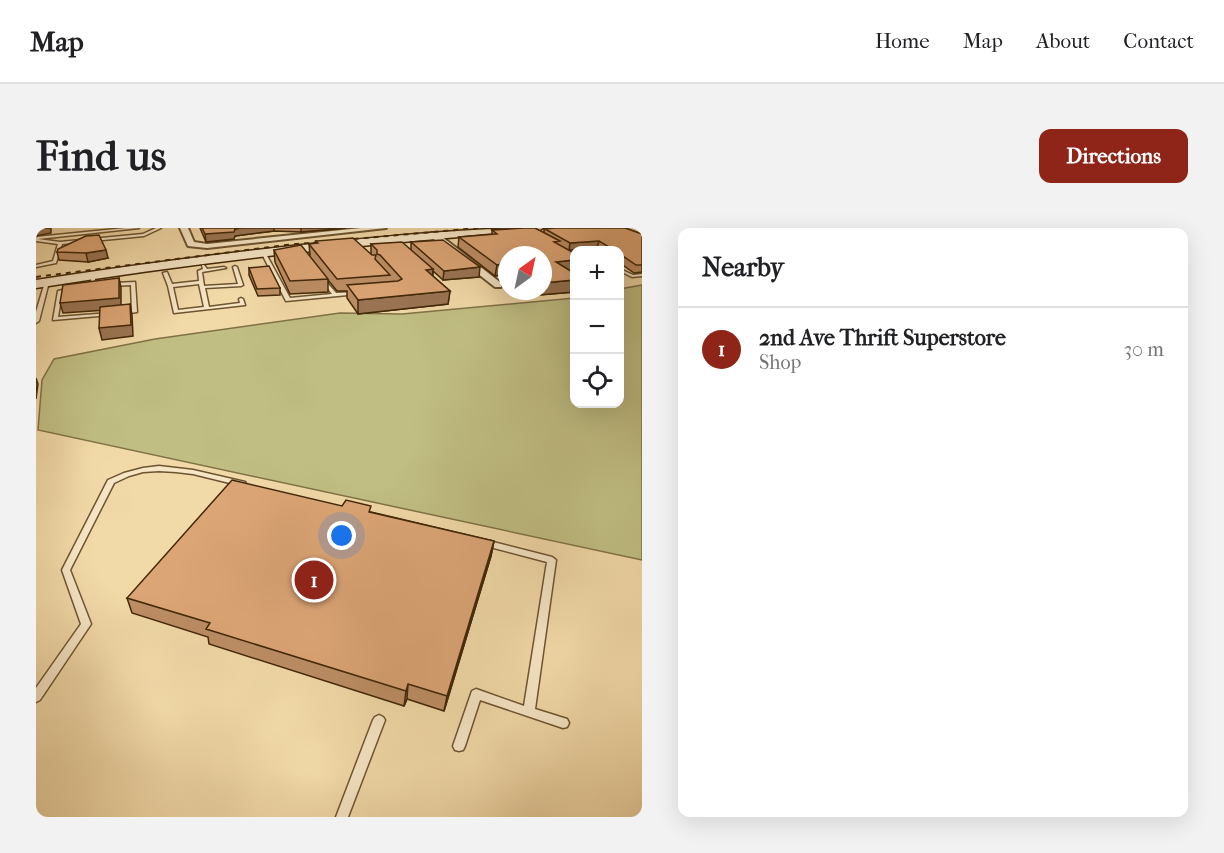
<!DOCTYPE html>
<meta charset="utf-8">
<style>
:root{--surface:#fff;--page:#f2f2f2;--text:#202124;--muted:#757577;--line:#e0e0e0;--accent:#8f2418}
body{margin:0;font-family:"IM FELL French Canon",serif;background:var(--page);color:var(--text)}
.controls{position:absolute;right:18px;top:18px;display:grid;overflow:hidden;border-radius:12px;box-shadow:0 6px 24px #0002}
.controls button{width:54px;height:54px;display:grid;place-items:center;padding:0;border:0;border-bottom:2px solid var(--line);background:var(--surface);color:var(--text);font:30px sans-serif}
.compass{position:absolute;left:462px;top:18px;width:54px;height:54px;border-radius:50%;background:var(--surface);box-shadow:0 6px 24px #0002;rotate:33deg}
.you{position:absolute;left:306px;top:308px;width:21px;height:21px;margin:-15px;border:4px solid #fff;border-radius:50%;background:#1a73e8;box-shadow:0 0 0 9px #1a73e833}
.badge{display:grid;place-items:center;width:39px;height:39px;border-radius:50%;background:var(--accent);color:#fff;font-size:20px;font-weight:700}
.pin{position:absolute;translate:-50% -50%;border:3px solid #fff;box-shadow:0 2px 6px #0006}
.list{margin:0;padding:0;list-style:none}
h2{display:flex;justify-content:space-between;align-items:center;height:78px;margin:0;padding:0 24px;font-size:26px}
h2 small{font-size:20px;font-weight:400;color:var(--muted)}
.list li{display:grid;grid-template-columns:39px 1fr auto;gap:18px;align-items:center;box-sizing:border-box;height:84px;padding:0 24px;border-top:2px solid var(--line)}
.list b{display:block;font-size:22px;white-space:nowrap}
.list p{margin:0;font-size:20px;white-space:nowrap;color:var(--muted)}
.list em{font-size:20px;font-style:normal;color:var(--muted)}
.icon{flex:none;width:33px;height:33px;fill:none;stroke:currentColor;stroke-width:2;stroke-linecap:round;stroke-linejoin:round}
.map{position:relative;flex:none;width:606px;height:589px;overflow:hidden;border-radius:12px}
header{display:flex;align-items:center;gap:36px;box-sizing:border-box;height:84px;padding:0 30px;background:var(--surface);border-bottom:2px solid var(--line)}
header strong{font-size:28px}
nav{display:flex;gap:33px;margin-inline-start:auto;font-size:21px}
.intro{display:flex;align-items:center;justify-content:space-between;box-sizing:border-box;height:144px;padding:0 36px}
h1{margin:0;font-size:42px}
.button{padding:15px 27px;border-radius:12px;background:var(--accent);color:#fff;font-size:21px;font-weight:700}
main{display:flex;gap:36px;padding:0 36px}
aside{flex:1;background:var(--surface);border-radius:12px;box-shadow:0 6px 24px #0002}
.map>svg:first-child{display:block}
.green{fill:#c0be83;stroke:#807246;stroke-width:1.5}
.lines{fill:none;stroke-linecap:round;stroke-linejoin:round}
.lane-casing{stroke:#6d5430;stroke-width:3}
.street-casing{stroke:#6d5430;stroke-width:4}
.secondary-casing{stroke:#412708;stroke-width:3}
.lane{fill:#f7e6c6;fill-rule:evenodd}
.street{fill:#f7e6c6;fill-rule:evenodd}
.secondary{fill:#f7e6c6;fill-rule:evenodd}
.rail{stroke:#412708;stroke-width:2;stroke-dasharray:5 5;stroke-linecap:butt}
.wall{fill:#bd8e65;stroke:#412708;stroke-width:1.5}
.shaded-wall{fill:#9a7453;stroke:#412708;stroke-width:1.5}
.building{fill:#dca576;stroke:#412708;stroke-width:1.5}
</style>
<header>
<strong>Map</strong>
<nav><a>Home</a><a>Map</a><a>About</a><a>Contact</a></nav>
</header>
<div class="intro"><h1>Find us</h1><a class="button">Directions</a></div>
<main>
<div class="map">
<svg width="606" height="589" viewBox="0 0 606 589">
<rect width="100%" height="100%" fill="#f2d9a8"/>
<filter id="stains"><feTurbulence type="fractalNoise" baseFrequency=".00333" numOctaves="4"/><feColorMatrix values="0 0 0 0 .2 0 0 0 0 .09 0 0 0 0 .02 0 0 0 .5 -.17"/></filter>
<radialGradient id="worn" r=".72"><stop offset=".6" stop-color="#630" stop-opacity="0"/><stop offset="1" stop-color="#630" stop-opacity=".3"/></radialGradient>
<!-- green -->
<path class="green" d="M606,57V332L2,202L6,152L18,131L119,111L304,85L366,86L538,70V176H584V61Z"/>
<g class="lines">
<defs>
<path id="lane" d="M90,0H103L2,11L24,14L107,6L120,0H125L108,8L26,16L20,35L0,39V37L17,33L22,16L0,13V9Z
M227,23L229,24L254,70L296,66L284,50L286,49L300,65L322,64L324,65L322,66L250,73L225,24Z
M166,37H168L171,41L188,39L190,40L166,44L168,58L202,56L197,39L199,38L201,39L207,57L205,58L169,60L173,79L204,75L203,71L205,70L207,71L209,77L138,85L132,58L127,45L131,44L136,56L163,53L162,43L167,41ZM163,56L168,79L142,82L137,59Z
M584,41L597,47L606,46V48L596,49L584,43Z
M55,45L59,46V56L99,54L101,84L87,86L85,85L96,82L95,57L55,59Z
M11,53L13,54L3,93L0,95V84L9,54Z
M36,60H38V62L26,64L22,89L74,85L76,86L74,87L17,92L22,63Z
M123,238L157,242L209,254L210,256L206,258L157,246L140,244L123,243L107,244L93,248L78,255L34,342L55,396L4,472L0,474V460L45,396L26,342L72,252L88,245L107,240Z
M449,312L516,329L520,332L499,481L531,491L533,495L531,499L527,500L444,472L429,518L427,522L423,523L419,522L417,518L436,463L440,461L488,478L511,334L446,317L445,315L446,313Z
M343,487L347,489L349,492L312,589H300L337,492L339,489Z"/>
<path id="street" d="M144,0H152L158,14L171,16L325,0H350L171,20L152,18Z
M395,5H401L465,55V59H459L395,9Z"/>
<path id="secondary" d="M507,0L502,3C334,15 167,33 0,60V52C98,37 195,24 294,14C365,7 436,0 507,0Z"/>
</defs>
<!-- lane casing -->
<use href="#lane" class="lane-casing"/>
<!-- street casing -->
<use href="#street" class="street-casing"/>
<!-- secondary casing -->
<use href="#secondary" class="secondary-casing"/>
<!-- lane -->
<use href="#lane" class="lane"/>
<!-- street -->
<use href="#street" class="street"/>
<!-- secondary -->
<use href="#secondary" class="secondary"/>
<!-- rail -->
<path class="rail" d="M0,49L250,17L442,0"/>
</g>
<!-- wall -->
<path class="wall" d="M164,0H310L265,4L238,3L199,8L198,11L170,14Z
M508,0H589L606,6V44L598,45L584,35V22H565L561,20L533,22L538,43H535L538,45V64L491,68L484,63H507L471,27V53L464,47L459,48L422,19L423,9L456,6V2L508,5Z
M50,8L72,30L52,34L23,32L21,24Z
M280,13L335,26V16L375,22V14L443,49L407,52L397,43V48L414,63L412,76L322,86L311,70V63H301L292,52V64L254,66L239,34L238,22L274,27L273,16H280Z
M213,40L244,60V67L222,68L213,47Z
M335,284L458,313L455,328L408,483L371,471L368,478L173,416L172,409L96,385L91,370Z"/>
<!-- shaded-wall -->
<path class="shaded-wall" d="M0,0H15V5L0,8Z
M205,0H238V3L199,8L198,11L170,14L169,6Z
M265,0H310L265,4Z
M563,13L561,20L533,22L534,15Z
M70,22L72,30L52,34L50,25Z
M538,32V43L518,44L520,34Z
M465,36L464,47L459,48L461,37Z
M444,39L443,49L407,52L408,43Z
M397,41L396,53L390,42Z
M83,50L85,60V81L27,85L24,75Z
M538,52V64L491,68L492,63H507V55Z
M414,63L412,76L322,86V72Z
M94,76L96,87L97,108L66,112L63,100Z
M0,150L2,156L0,171Z
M458,313L455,328L408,483L411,468Z
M372,456L371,471L368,478L370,463Z"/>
<!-- building -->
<path class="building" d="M166,0H205L199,1L198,4L169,6Z
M488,0H499L524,13L518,14L538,25V32L520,34L538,45V52L507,55V27H471V40L465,36L461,37L423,9L461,6L456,2Z
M519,0H589L606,6V37H600L584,26V22H578L563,13L534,15L509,1Z
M63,7L70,22L50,25L21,24L22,21L50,8Z
M317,10L336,27H340L339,31L354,47L301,51L273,16L282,15L280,13Z
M407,12L444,39L408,43L375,14Z
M366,14L397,41L390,42L414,63L322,72L311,57L362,53L366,51L344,27L341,26V22L335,16Z
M265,17L292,51L254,53L238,22Z
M233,38L244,60L221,61L213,40Z
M83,50V70L24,75L27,57Z
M94,76L95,97L63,100L64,79Z
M196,252L306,278L310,272L335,278L333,284L458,313L411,468L372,456L370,463L170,401L174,395L91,370Z"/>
<rect width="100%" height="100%" filter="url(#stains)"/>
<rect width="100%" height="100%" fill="url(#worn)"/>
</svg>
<div class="controls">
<button>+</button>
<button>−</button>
<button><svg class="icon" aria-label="locate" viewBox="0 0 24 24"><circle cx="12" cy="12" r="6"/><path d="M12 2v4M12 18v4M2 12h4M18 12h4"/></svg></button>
</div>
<svg class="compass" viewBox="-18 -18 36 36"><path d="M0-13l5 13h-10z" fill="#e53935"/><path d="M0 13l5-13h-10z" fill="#757577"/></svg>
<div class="you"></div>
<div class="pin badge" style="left:278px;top:352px">1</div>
</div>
<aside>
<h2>Nearby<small></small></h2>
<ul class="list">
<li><span class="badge">1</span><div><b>2nd Ave Thrift Superstore</b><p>Shop</p></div><em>30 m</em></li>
</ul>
</aside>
</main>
